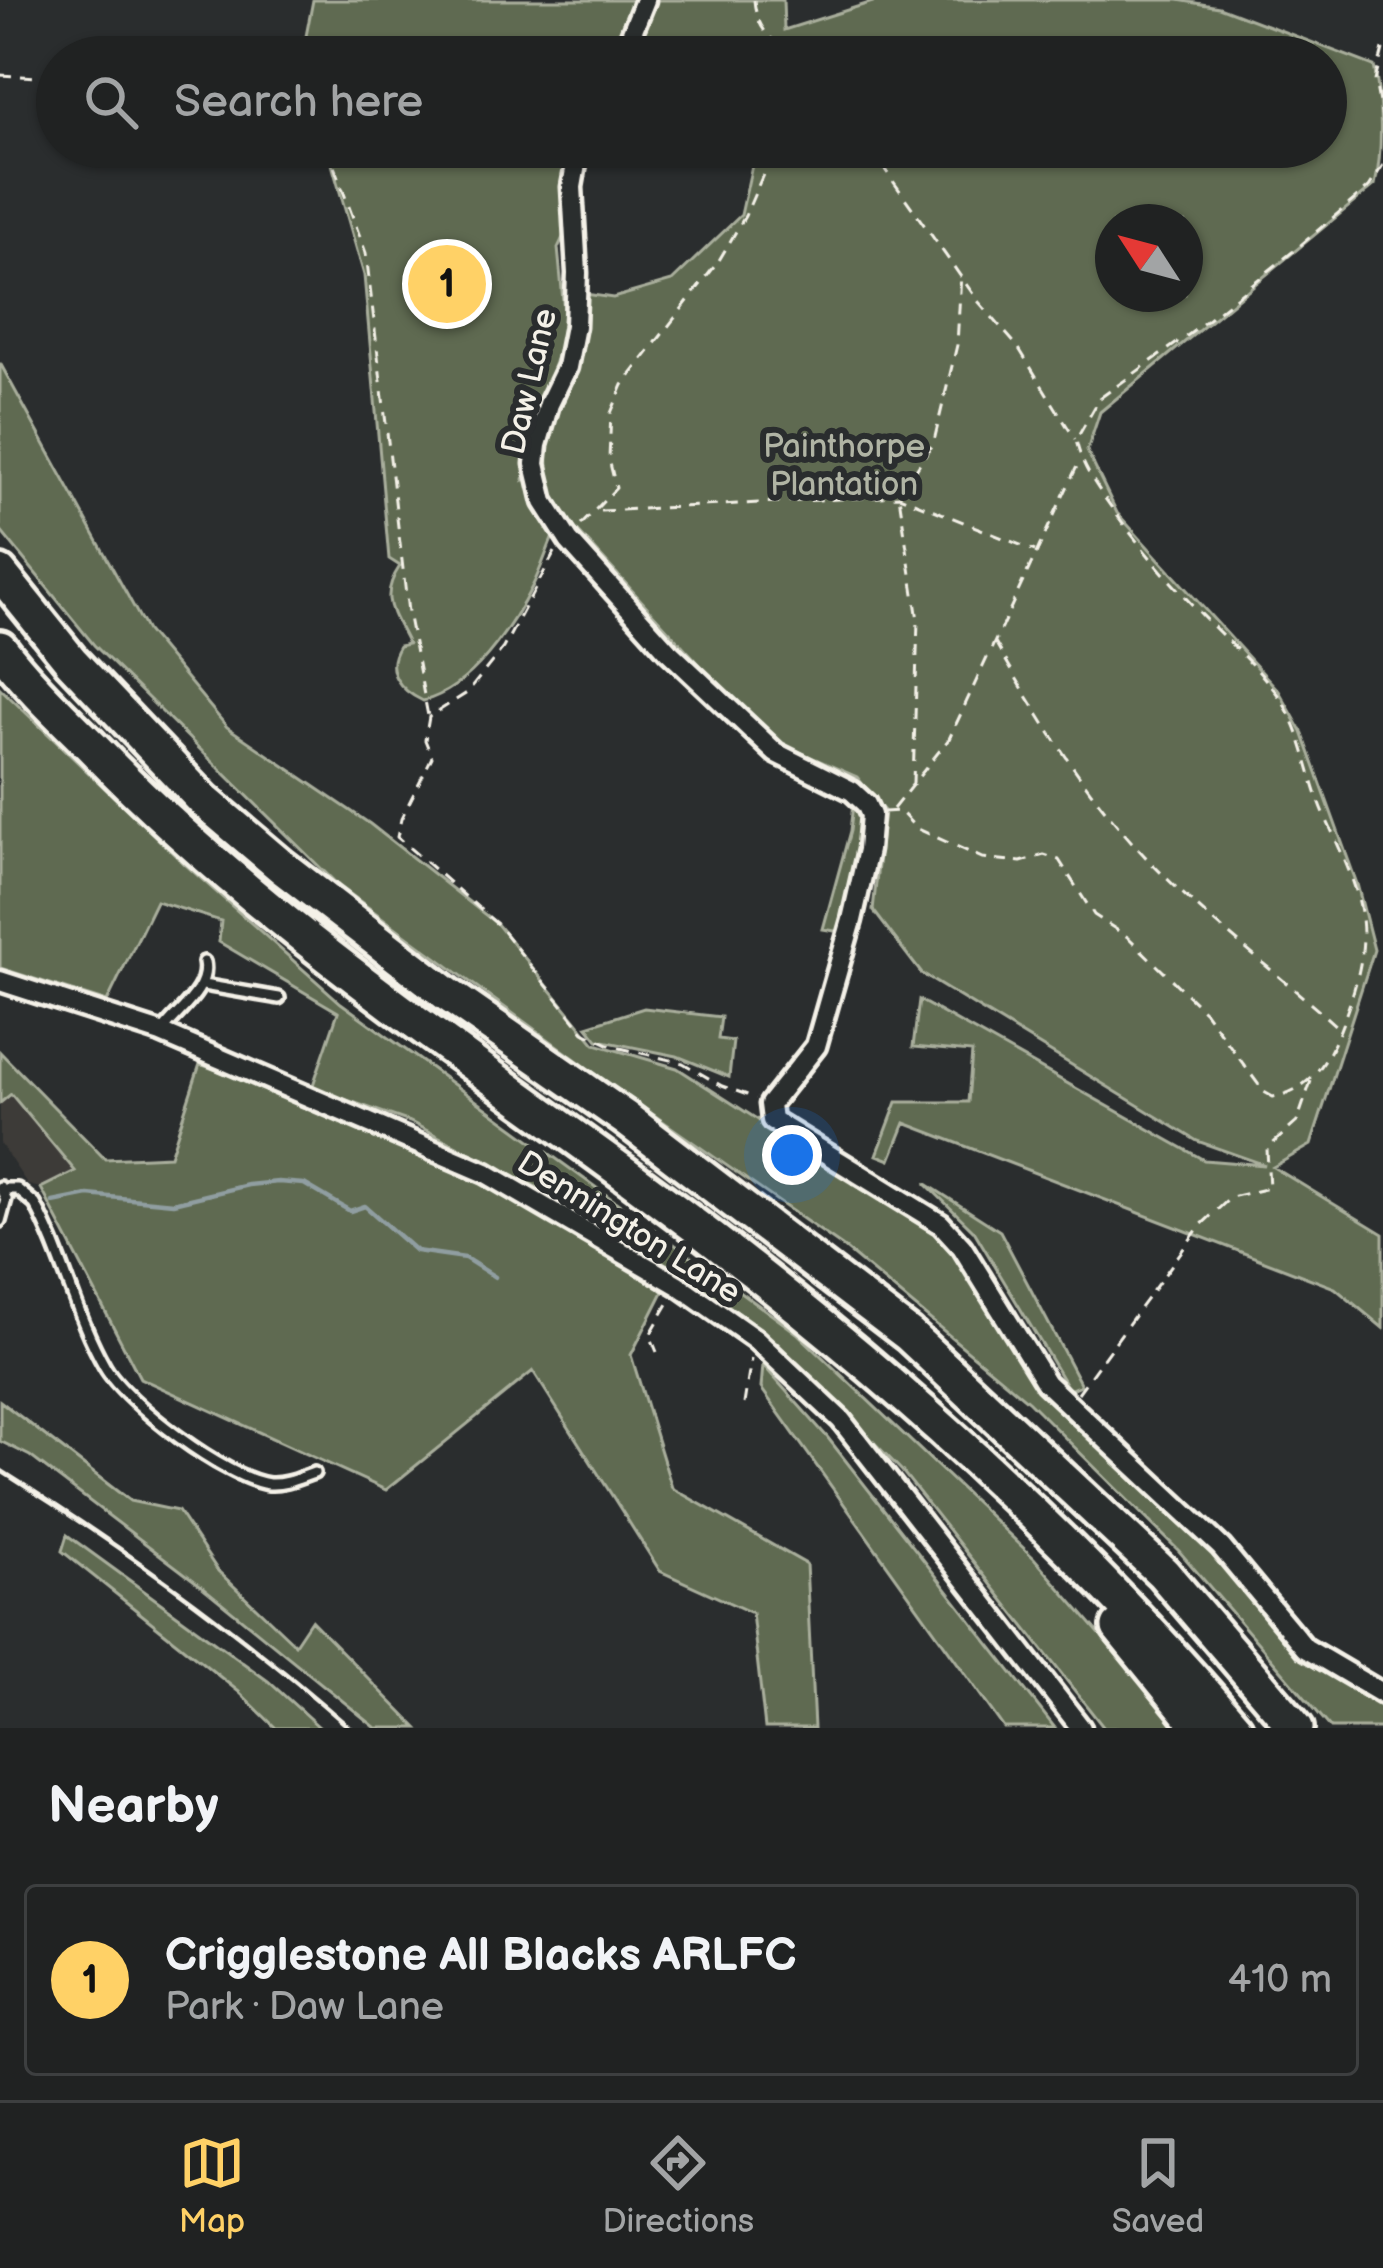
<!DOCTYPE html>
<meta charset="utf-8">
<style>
:root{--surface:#202222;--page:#282a2a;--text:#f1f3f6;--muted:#a2a4a5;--line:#3d3f40;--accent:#ffd166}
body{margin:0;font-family:"Balsamiq Sans",sans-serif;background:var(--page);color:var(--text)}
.compass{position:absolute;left:1095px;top:204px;width:108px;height:108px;border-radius:50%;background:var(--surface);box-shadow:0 3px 9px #0004;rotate:306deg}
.you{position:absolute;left:792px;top:1155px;width:42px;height:42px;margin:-30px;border:9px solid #fff;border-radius:50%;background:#1a73e8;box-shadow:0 0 0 18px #1a73e833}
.badge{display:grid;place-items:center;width:78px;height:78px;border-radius:50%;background:var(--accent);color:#111;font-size:39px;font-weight:700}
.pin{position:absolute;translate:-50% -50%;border:6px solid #fff;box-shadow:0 3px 12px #0006}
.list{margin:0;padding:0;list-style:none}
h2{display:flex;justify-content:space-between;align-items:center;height:156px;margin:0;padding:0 48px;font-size:51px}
h2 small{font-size:39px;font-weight:400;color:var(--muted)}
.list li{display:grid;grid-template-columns:78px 1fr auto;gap:36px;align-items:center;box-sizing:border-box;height:192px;margin:0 24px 24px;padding:0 24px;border:3px solid var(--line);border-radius:12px}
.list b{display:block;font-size:45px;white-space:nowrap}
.list p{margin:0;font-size:39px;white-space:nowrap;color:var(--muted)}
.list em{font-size:39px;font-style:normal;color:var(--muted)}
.icon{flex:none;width:66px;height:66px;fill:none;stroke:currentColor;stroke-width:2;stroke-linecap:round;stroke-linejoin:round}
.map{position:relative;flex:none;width:1383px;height:1728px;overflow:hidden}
.search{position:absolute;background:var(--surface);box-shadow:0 3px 9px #0004;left:36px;right:36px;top:36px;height:132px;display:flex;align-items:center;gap:30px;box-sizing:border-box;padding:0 42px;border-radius:66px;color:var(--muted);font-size:45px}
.sheet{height:372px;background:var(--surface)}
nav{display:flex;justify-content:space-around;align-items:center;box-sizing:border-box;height:168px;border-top:3px solid var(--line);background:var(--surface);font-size:33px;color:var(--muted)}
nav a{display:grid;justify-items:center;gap:6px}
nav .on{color:var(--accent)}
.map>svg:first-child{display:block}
.built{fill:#3d3a39}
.green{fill:#5e6a51;stroke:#a9ae9c;stroke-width:3;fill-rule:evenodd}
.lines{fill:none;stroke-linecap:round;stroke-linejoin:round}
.stream{stroke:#909ea1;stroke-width:4.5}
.lane-casing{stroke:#f4f1e8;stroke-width:18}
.street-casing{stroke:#f4f1e8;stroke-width:27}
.highway-casing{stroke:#f4f1e8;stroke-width:42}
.path{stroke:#f4f1e8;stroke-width:3;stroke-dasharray:12 9;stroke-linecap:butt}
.lane{stroke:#2a2d2e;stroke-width:9}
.street{stroke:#2a2d2e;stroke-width:18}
.highway{stroke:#2a2d2e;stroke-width:33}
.rail{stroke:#f4f1e8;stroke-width:4.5}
.labels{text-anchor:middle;stroke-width:12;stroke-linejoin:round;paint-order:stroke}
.street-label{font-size:33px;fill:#f4f1e8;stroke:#2a2d2e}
.park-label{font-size:33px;fill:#b0b4a4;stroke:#2a2d2e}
</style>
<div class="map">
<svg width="1383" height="1728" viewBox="0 0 1383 1728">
<rect width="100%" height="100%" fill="#2a2d2e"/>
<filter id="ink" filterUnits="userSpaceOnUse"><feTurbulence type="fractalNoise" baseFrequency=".00833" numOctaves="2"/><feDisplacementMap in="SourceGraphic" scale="24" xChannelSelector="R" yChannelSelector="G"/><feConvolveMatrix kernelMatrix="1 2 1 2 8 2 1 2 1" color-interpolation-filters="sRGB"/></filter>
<g filter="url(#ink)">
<!-- built -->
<path class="built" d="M11,1093L75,1172L41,1188L28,1185L0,1143V1103Z"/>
<!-- green -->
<path class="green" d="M313,0H645L622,57H302Z
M652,0H783L784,30L879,0H1178L1219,7L1374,66C1382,103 1383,150 1375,185L1100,412L1087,451L1117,513L1279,691L1302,732L1357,884L1374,950L1311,1145L1273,1167L1383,1234V1328L1335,1288L905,1123L890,1160L877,1155L897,1102H968L972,1052L913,1047L919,1000L1204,1160L1265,1165L1197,1141L922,974L873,910L884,811L857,777L767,738L563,515C551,537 544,563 533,585C511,628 471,689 423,701C400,690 383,671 399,646L408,644C393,612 378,599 400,566L389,559L364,275L327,147H579L573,216L558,248L564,311L561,345L531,430L524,480L548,470L547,441L584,336L585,294L613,298L672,281L741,215L756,147H1326V57H645L640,52ZM1113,222H1185V294H1113Z
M0,363L147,631L227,727L370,824L497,924L595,1044L677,1068L949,1242L1042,1387L1216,1550L1299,1654L1383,1701V1728H1331L1179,1551L1028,1401L842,1246L608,1083L339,886L94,645L0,530Z
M0,688L178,858L341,1003L797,1333L1034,1558L1181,1728H1104L902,1471L776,1342L595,1217L410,1122L312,1088L338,1012L219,942L221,921L156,901L107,1002L0,968Z
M853,804L864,814V830L841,932L823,929L850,831Z
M644,1008L721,1017L718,1039L733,1041L729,1077L677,1056L598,1040L587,1026Z
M0,1052L105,1159L170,1156L200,1064L285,1095L483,1179L665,1288L631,1355L672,1488L806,1564L814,1728H765L752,1613L660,1571L533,1371L386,1490L140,1378L41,1188L75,1171L11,1094L0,1103Z
M925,1183L1000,1231L1081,1385L1069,1390L974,1231Z
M763,1365L828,1438L1055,1728H1004L761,1388Z
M0,1401L130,1501L178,1511L218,1571L295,1644L311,1620L417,1728H376L200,1585L30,1456L0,1441Z
M67,1535L268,1681L320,1728H276L239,1692L62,1551Z"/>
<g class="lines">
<!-- stream -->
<path class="stream" d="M53,1202L88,1195L173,1203L248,1185L278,1182L304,1184L350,1211L365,1206L416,1251L465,1258L495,1277"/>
<defs>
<path id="lane" d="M203,985L279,998
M161,1033C177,1011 210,990 204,962
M0,1187L6,1199L0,1221
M2,1189H17L35,1204C63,1255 75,1315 105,1367C126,1403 226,1479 269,1484C285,1485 299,1478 314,1473"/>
<path id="street" d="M622,57L645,0
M579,147L572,187L577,273L575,326L567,367L549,404L537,445L535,464L544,502L569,541L668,651L776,753L852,791L866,804L871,815L868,850L852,920L816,1046L770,1104L772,1120L941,1224L962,1247L1046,1383L1221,1547L1305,1648L1383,1694
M0,981L161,1033L486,1173L678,1285L755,1339L841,1420L1081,1728"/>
<path id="highway" d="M0,573L71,661L203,800L282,867L447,994L625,1118L909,1335L1163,1573L1296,1728
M0,648C27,684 61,716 93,748C256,917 451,1046 639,1184C857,1344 1059,1521 1235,1728
M1119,1627L1201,1728"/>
</defs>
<!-- lane casing -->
<use href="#lane" class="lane-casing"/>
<!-- street casing -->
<use href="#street" class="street-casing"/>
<!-- highway casing -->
<use href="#highway" class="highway-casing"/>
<!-- path -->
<path class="path" d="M754,0C757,31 772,41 797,57
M1383,49L1375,81L1383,124
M0,75L57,78
M327,147L366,253L408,612L428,716
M869,147L978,301L1018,347L1075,439
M600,511L899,496L1035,551
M581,525L616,488L609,459L611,413L623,385L718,262L745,216L775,147
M555,552L503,648L467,693L429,717L425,740L432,757L401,819L397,837L497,924L584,1032L612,1046L683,1063L722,1086L756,1098
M995,642C1033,707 1071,770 1119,827C1182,903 1266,962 1338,1028
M913,783L918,620L899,496L934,441L957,345L961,273
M893,809L949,739L1080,460
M884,812L900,811L916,828L982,858L1021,862L1044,855L1059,860L1094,915L1129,938L1205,1012L1264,1092L1273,1097C1313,1090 1330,1057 1343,1022C1378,928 1364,902 1324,814C1307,774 1304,732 1278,695C1262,673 1241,654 1222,635C1179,593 1138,546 1104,497C1091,478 1081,463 1076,440L1100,398L1191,333L1296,249L1369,187L1383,165
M657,1352L650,1335L669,1302
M1078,1393L1200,1226L1231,1197L1269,1188L1267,1149L1297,1122L1311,1081
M744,1404L751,1359"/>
<!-- lane -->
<use href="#lane" class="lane"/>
<!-- street -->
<use href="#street" class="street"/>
<!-- highway -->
<use href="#highway" class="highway"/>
<!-- rail -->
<path class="rail" d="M0,1470C123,1547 241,1632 350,1728"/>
</g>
</g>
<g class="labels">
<!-- street labels -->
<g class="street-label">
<text transform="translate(528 381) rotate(-77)" y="12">Daw Lane</text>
<text transform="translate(630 1226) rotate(32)" y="12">Dennington Lane</text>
</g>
<!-- park labels -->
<g class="park-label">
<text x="844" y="457">Painthorpe<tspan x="844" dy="38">Plantation</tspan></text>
</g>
</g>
</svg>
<svg class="compass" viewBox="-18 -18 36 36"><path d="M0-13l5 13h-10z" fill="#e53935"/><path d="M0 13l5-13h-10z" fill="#a2a4a5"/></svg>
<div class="you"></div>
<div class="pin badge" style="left:447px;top:284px">1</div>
<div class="search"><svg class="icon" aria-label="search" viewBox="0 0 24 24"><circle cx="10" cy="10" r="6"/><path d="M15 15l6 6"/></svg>Search here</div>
</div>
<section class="sheet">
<h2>Nearby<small></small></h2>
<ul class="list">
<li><span class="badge">1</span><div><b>Crigglestone All Blacks ARLFC</b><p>Park · Daw Lane</p></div><em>410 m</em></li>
</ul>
</section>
<nav>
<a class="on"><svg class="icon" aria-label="map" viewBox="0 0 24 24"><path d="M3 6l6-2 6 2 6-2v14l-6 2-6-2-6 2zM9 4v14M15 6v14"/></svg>Map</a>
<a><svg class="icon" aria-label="directions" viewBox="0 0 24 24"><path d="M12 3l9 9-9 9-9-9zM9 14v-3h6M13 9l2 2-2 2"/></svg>Directions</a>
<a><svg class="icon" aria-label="saved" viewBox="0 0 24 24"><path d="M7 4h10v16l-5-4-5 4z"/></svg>Saved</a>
</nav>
